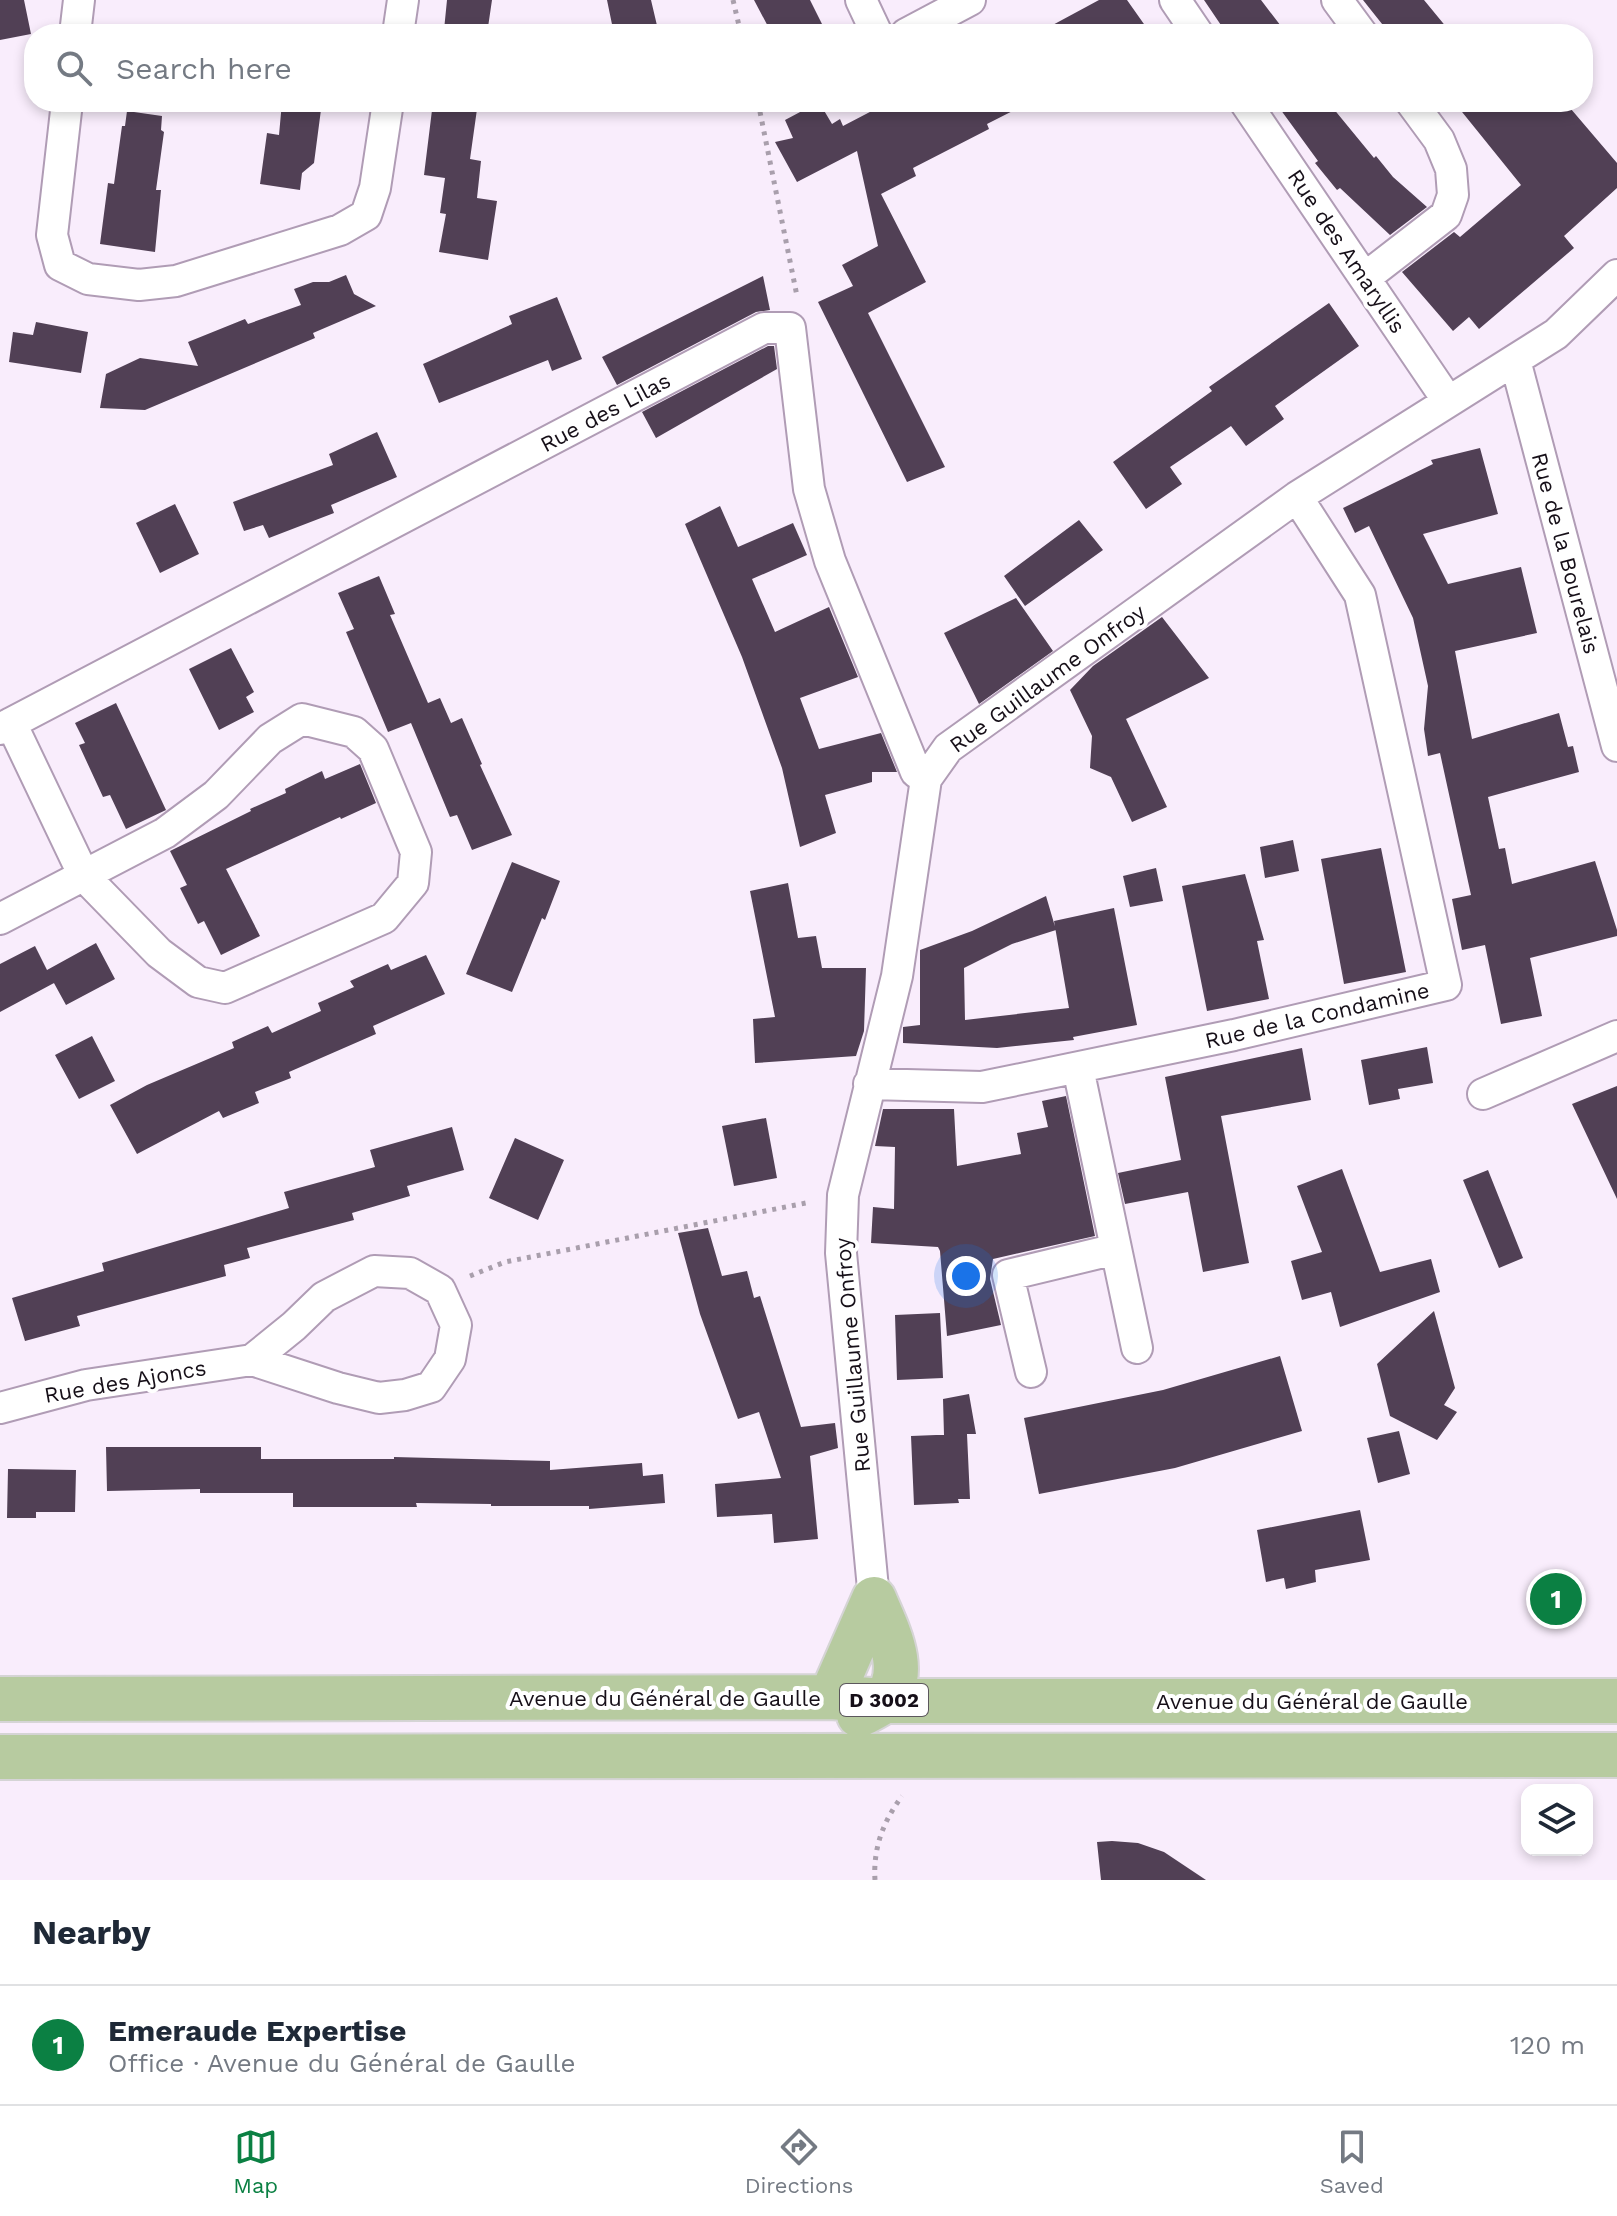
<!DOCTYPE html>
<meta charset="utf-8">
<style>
:root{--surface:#fff;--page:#f6f6f7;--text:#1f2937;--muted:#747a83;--line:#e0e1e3;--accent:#0b8043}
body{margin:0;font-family:"Work Sans",sans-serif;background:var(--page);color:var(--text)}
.controls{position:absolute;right:24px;bottom:24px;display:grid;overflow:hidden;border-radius:16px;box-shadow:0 4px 12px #0003}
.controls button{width:72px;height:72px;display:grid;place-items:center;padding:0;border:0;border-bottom:2px solid var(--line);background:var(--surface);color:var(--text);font:40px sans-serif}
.you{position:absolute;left:966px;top:1276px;width:28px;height:28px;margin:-20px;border:6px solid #fff;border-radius:50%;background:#1a73e8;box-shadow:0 0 0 12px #1a73e833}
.badge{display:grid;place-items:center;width:52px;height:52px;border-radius:50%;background:var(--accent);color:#fff;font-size:26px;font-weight:700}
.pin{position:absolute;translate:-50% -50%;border:4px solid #fff;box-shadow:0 2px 8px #0006}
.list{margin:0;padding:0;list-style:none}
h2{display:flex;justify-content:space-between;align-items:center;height:104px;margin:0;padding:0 32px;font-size:34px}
h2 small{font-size:26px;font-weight:400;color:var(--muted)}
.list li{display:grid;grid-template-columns:52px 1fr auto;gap:24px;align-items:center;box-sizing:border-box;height:120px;padding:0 32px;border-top:2px solid var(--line)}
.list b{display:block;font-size:30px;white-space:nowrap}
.list p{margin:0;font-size:26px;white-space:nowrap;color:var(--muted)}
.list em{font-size:26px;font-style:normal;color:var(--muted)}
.icon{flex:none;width:44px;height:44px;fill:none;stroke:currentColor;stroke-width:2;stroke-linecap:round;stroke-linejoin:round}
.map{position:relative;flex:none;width:1617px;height:1880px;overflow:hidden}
.search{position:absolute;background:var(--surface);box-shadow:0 4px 12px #0003;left:24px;right:24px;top:24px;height:88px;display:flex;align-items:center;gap:20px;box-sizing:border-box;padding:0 28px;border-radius:32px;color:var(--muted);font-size:30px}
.sheet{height:224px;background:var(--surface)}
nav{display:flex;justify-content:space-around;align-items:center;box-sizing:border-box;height:112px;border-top:2px solid var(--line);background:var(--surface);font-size:22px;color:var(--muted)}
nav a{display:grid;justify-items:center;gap:4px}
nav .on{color:var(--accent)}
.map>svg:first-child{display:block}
.building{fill:#514055}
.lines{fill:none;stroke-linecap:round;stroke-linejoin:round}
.minor-casing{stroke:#b09cb5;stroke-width:34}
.primary-casing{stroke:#d5d4d5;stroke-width:48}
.path{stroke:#a99fac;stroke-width:5;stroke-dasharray:4 6;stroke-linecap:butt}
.minor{stroke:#fff;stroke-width:30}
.primary{stroke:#b7cba0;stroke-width:44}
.labels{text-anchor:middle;stroke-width:8;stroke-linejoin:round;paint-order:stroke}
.shield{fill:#fff;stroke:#5c575d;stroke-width:2}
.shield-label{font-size:20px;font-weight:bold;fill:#160f18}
.street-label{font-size:22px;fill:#160f18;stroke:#fff}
</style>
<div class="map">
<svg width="1617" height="1880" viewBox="0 0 1617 1880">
<rect width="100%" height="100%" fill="#f9edfc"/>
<!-- building -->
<path class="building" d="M0,0H24L31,34L0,40Z
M447,0H492L487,34L444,30Z
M607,0H651L659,34H614Z
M754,0H810L827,34H772Z
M1099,0H1127L1151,34H1036Z
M1204,0H1261L1287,34H1227Z
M1363,0H1424L1452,34H1390Z
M282,102H322L314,163L302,173L300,190L260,184L267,133L279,135Z
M433,102H478L470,159L481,161L477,198L497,201L488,260L439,252L446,214L440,213L445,178L424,175Z
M819,102L832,124L840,119L843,126L889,102H1030L987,124L989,129L913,168L916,176L881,194L926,282L868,313L945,467L907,482L818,302L853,286L842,265L878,246L857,151L797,182L775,142L793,138L785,120Z
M1275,102H1328L1374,158L1376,156L1393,177L1427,207L1390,235L1340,188L1337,190L1315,163L1318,161Z
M1454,102H1565L1617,163V188L1564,236L1574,248L1479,329L1469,317L1453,331L1402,272L1454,232L1460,237L1521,185Z
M127,111L162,116L161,130L164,132L156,190H161L155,252L100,244L108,183L114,184L122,126H125Z
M346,275L354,294L376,306L313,333L315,338L145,410L100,408L106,374L140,358L198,366L188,342L245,319L248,324L301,305L294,289L313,282H329Z
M763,276L770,310L756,312L617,385L602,357Z
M557,297L582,359L552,371L548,360L439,403L423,364L512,324L509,316Z
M1329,303L1359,346L1275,406L1284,419L1246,446L1231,426L1170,467L1182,484L1146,509L1113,462L1212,391L1209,387Z
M36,322L88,332L81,373L9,362L13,332L33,335Z
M768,346H774L777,369L656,438L642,412Z
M377,432L397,477L331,505L334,513L269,538L263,525L244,531L233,502L333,465L329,454Z
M1480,448L1498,514L1423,534L1448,584L1521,567L1537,633L1455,651L1472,739L1559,713L1568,747L1573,746L1579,772L1488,797L1499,849L1505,848L1512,884L1595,861L1617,930V936L1530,958L1542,1016L1501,1024L1485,945L1462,950L1452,899L1471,895L1440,753L1428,756L1424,729L1428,686L1413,618L1369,526L1355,533L1343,508L1433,464L1431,460Z
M175,504L199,554L160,573L136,523Z
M720,506L738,547L793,523L807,555L752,579L775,632L829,607L858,677L800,698L819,749L881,733L897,772H872V782L825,795L836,833L800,847L782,768L742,657L685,524Z
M1079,520L1103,550L1025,606L1004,576Z
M379,576L395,614L390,615L428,703L440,698L451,723L462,718L482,764L480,765L512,835L472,850L457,815L450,817L411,723L388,732L346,632L354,629L338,593Z
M1016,598L1053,651L979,704L944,633Z
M1162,617L1209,678L1126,719L1167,807L1132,822L1111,777L1090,768L1092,736L1070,690L1093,666Z
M231,648L254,692L246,697L254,712L219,730L189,669Z
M116,703L166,810L126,829L110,795L103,797L79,745L85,743L75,723Z
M360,764L376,803L341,819L340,817L226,869L260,936L221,955L204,921L198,924L180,888L187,885L170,851L251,811L250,809L286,793L285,789L322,771L325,779Z
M1293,840L1299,871L1265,878L1260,847Z
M1381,848L1406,972L1344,984L1321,859Z
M512,862L560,881L545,920L542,918L512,992L466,974Z
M1156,868L1163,901L1130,907L1123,876Z
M1245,874L1264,940L1257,941L1269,999L1207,1011L1182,886Z
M788,883L798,938L816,936L822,968H866L864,1031L856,1056L755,1063L753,1019L775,1017L750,891Z
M1046,896L1056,930L1012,944L964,968L965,1020L1069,1008L1054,921L1114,908L1137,1025L1073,1037L1074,1040L997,1048L903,1043V1027L920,1025V950L972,931Z
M96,943L115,979L66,1005L49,974L54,983L0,1012V964L35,946L47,970Z
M426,955L445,994L373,1026L376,1034L289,1072L291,1078L255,1092L259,1103L223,1118L219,1111L137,1154L110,1105L147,1085L234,1048L232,1042L268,1026L272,1033L321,1011L318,1003L354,987L350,981L388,964L391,970Z
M92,1036L115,1081L79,1099L55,1055Z
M1427,1047L1433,1083L1398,1089L1400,1099L1369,1105L1361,1060Z
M1302,1048L1311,1100L1221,1116L1249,1263L1203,1272L1188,1192L1125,1204L1118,1173L1181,1160L1165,1077Z
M1617,1086V1199L1572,1104Z
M1066,1096L1095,1236L993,1259L990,1279L1001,1325L947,1336L940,1251L938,1247L871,1243L873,1207L894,1209L895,1147L875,1146L883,1109H954L957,1166L1021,1154L1017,1133L1048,1127L1042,1101Z
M766,1118L777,1178L734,1186L722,1126Z
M452,1127L464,1170L407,1186L410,1196L352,1213L354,1220L247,1248L250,1258L224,1265L226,1276L77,1316L80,1326L25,1341L12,1298L104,1271L102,1263L289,1208L284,1192L375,1167L370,1150Z
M515,1138L564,1160L538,1220L489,1198Z
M1342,1169L1380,1272L1431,1259L1440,1292L1340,1327L1331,1292L1302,1300L1291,1261L1322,1252L1297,1186Z
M1488,1170L1523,1258L1499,1268L1463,1180Z
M708,1228L722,1276L747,1271L754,1298L760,1296L801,1427L835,1423L838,1448L810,1456L818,1539L774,1543L772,1514L717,1517L715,1484L781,1478L759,1412L738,1419L700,1314L678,1233Z
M1434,1311L1455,1388L1444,1405L1457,1412L1437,1440L1390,1416L1377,1364Z
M940,1313L943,1378L897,1380L895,1315Z
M1280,1356L1302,1431L1175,1468L1039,1494L1024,1418L1163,1390Z
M969,1394L976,1434H967L970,1499H958L959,1503L914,1505L911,1436L961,1434L944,1435L943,1399Z
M1399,1431L1410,1474L1378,1483L1367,1438Z
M106,1447H261V1459H394V1457L550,1461V1470L642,1463L643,1476L663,1474L665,1503L589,1509V1506H491V1504L416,1503L417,1507H293V1493H200V1489L107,1491Z
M8,1469L76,1470L75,1512H36V1518H7Z
M1360,1510L1370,1560L1315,1570L1316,1582L1286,1589L1284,1578L1266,1582L1257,1530Z
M1112,1841L1138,1843L1164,1852L1206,1880H1101L1097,1842Z"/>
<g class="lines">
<defs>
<path id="minor" d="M861,0L877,34
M1175,0L1198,34
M1337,0L1362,34
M75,34L79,0
M398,34L403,0
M906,34L970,0
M67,102L52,235L60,265L88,279L139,285L176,281L340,230L366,215L375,188L388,102
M1245,102L1448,401
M1366,277L1446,215L1453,195L1451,169L1439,140L1411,102
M1515,360L1617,746
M0,729L764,328H790L809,489L830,561L916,772L926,779
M0,919L165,833L216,795L270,739L302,719L354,732L373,749L416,852L413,883L384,918L225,988L198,982L159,953L84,876L11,723
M1078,1068L1137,1348
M869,1084L982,1087L1234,1035L1446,985L1360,595L1297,497
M1483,1094L1617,1036
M1031,1372L1008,1275L1116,1249
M0,1408L86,1385L252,1360L338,1388L379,1398L405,1395L431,1387L450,1359L456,1325L440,1290L410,1273L374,1271L324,1297L294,1326L252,1360
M874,1599L841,1253L843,1195L897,976L926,779L948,748L1297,497L1556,334L1617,275"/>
<path id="primary" d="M831,1697L874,1599
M0,1699L831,1697L883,1701H1617
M859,1715C866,1711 876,1707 882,1702C912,1674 886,1628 874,1599
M0,1757L1617,1755"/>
</defs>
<!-- minor casing -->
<use href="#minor" class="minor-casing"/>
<!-- primary casing -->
<use href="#primary" class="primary-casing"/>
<!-- path -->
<path class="path" d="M733,0L741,34
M758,102L797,296
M470,1276L505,1262L811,1202
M875,1880C873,1848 883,1822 902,1796"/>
<!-- minor -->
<use href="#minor" class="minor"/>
<!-- primary -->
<use href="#primary" class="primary"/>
</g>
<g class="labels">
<!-- shield labels -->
<rect class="shield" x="840" y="1684" width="88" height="32" rx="6"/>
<g class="shield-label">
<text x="884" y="1707">D 3002</text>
</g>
<!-- street labels -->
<g class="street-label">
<text transform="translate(1347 251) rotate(56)" y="8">Rue des Amaryllis</text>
<text transform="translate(605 412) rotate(-28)" y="8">Rue des Lilas</text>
<text transform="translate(1566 553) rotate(75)" y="8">Rue de la Bourelais</text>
<text transform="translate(1047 678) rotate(-36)" y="8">Rue Guillaume Onfroy</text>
<text transform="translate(1317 1015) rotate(-13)" y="8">Rue de la Condamine</text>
<text transform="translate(852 1355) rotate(-95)" y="8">Rue Guillaume Onfroy</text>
<text transform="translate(125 1381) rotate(-10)" y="8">Rue des Ajoncs</text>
<text x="665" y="1706">Avenue du Général de Gaulle</text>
<text x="1312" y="1709">Avenue du Général de Gaulle</text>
</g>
</g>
</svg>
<div class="controls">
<button><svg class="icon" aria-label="layers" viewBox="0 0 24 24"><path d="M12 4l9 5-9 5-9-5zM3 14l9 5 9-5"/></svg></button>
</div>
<div class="you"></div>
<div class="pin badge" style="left:1556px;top:1599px">1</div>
<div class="search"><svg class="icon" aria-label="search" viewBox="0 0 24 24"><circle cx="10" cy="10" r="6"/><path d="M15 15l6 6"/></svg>Search here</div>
</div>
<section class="sheet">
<h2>Nearby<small></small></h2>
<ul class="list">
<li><span class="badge">1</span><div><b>Emeraude Expertise</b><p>Office · Avenue du Général de Gaulle</p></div><em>120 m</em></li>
</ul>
</section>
<nav>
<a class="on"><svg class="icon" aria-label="map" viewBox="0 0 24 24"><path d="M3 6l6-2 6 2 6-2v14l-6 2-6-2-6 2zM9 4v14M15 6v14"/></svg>Map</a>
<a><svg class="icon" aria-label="directions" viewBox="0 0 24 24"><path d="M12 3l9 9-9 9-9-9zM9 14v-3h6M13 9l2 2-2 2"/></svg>Directions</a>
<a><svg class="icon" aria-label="saved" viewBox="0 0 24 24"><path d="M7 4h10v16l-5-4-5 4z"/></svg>Saved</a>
</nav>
